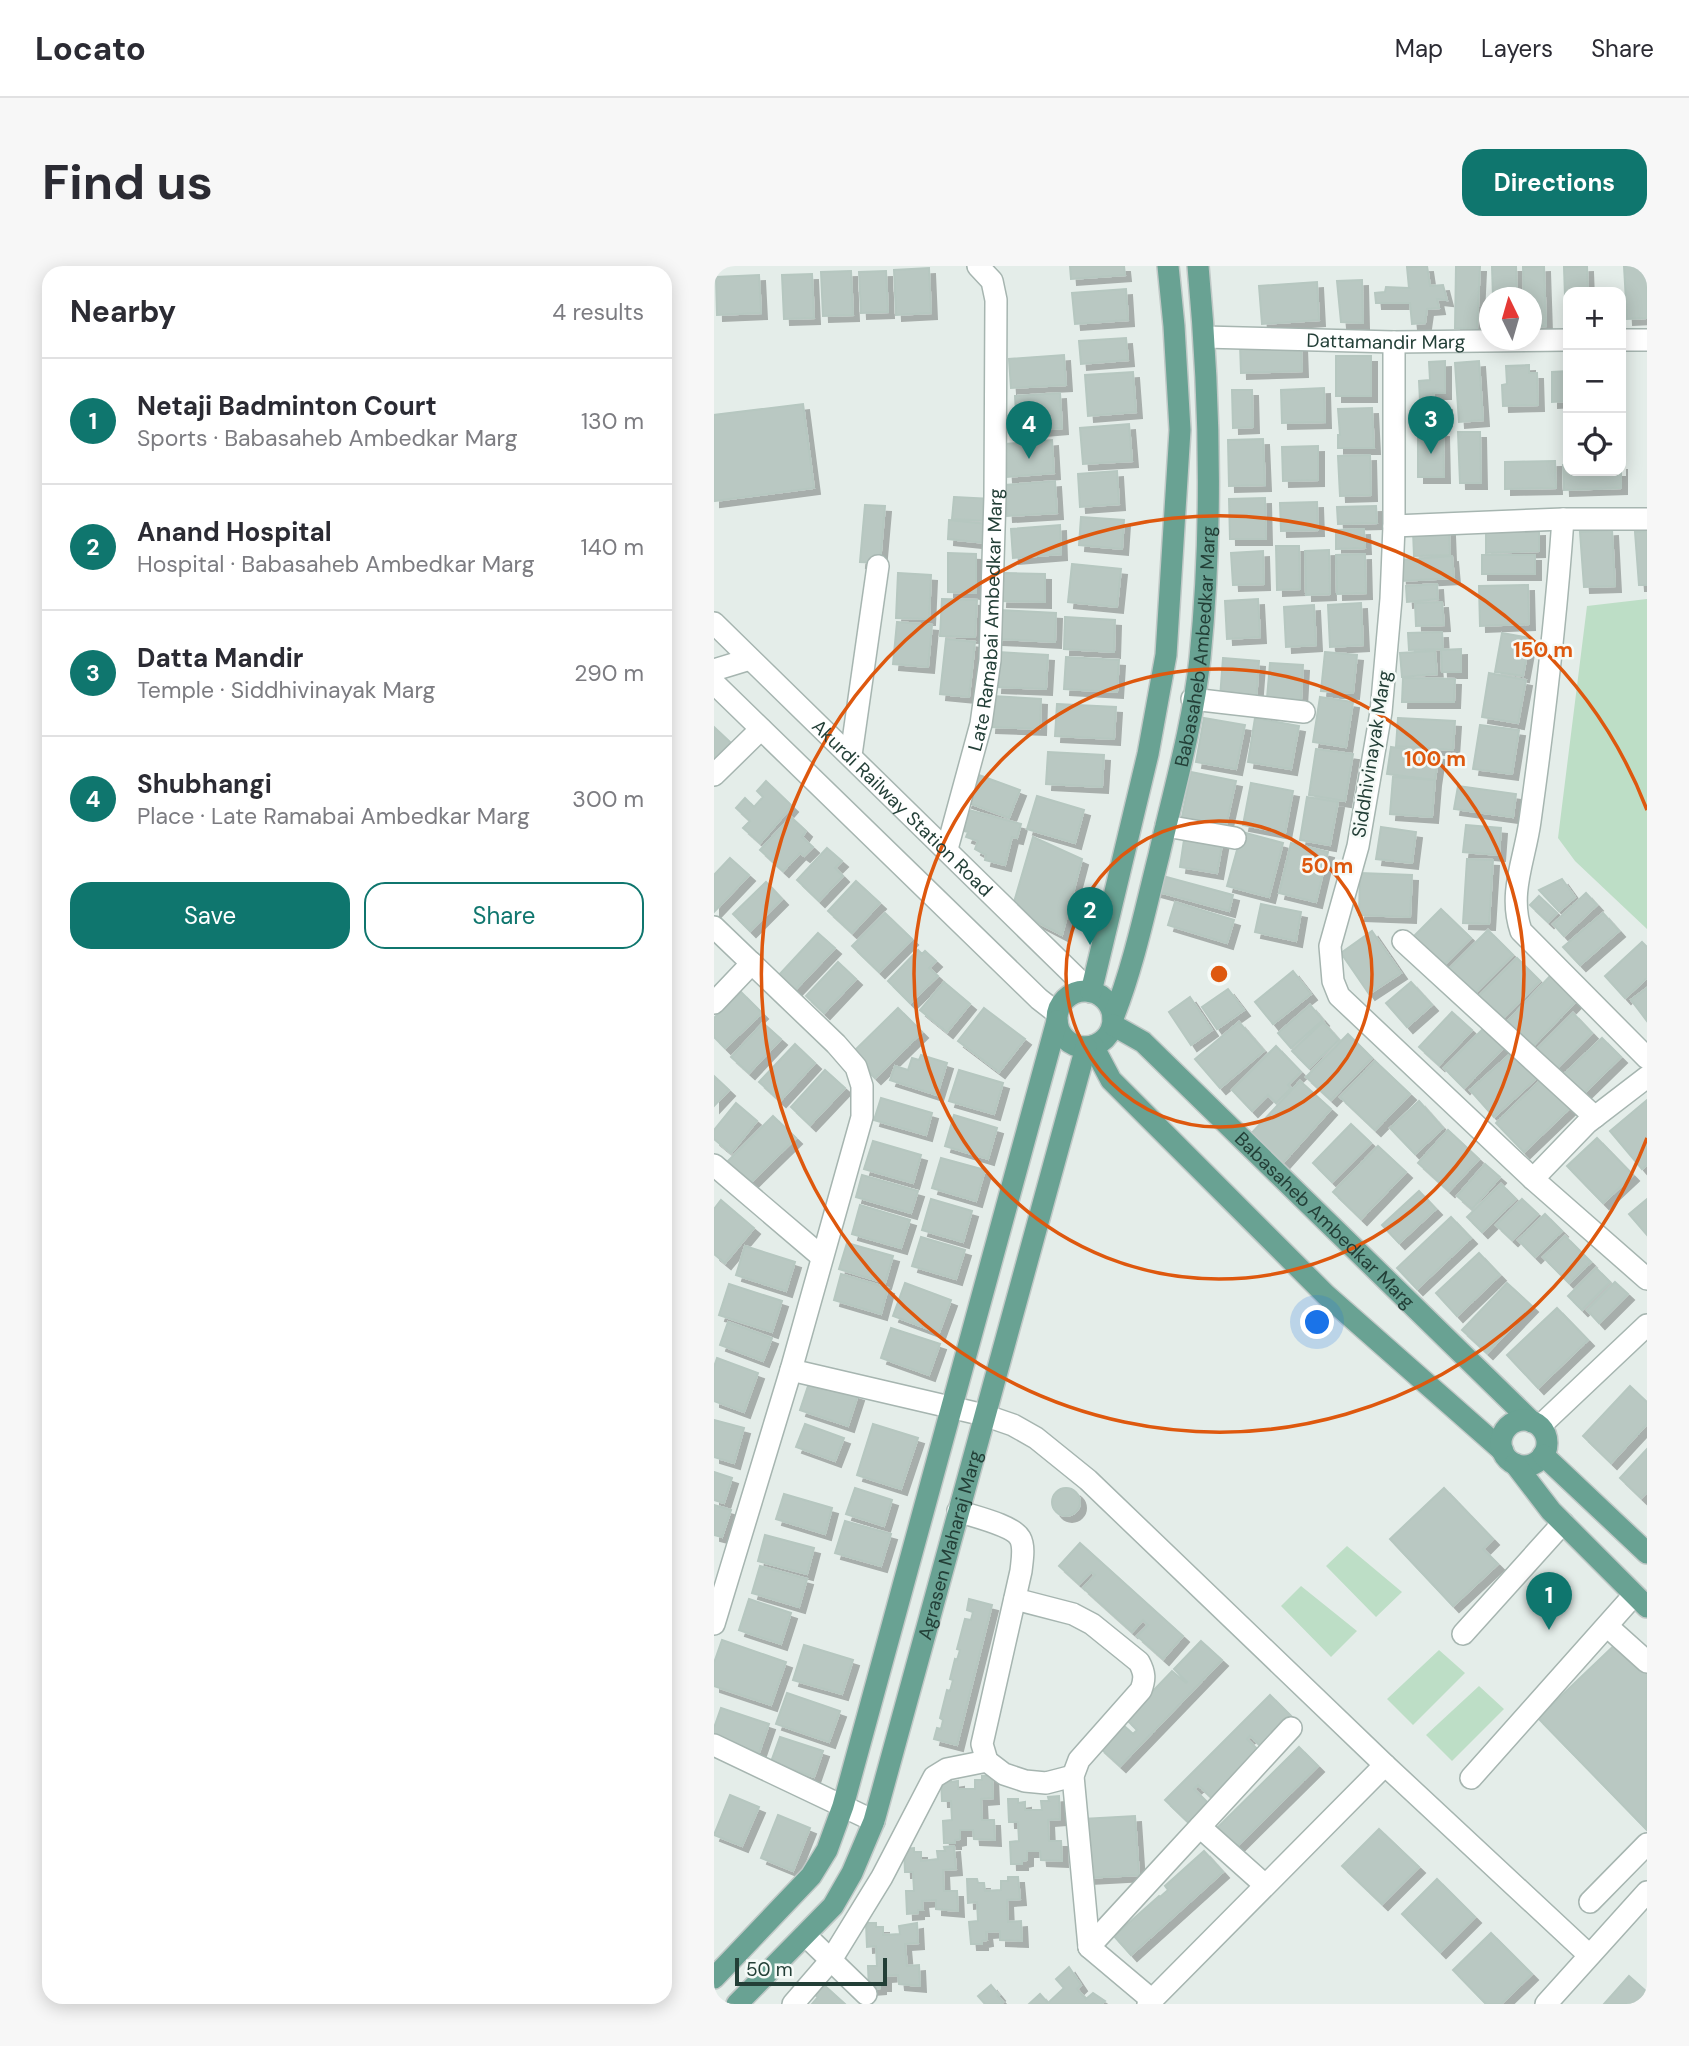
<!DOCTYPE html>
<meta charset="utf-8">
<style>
:root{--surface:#fff;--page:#f7f7f7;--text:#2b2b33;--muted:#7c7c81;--line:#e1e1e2;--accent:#0f766e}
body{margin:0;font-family:"DM Sans",sans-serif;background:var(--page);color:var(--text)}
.controls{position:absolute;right:21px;top:21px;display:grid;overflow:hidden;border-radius:14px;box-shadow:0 4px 18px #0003}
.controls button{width:63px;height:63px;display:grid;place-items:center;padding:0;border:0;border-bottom:2px solid var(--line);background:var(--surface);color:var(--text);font:35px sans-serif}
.compass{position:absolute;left:765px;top:21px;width:63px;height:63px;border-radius:50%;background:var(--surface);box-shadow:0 4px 18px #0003;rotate:355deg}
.scale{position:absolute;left:21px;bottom:18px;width:152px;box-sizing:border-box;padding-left:7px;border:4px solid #233f37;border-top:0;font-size:19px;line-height:24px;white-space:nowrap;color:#233f37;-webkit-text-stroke:5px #f5faf7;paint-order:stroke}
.you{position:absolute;left:604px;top:1057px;width:24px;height:24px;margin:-18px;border:5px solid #fff;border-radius:50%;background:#1a73e8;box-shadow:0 0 0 10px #1a73e833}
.badge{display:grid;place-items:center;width:46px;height:46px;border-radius:50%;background:var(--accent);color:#fff;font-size:23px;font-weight:700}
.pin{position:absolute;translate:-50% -58px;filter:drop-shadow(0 2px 4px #0008)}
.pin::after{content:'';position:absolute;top:37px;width:24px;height:21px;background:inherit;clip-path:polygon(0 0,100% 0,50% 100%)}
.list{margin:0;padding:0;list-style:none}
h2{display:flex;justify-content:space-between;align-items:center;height:91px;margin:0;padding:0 28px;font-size:30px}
h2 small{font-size:23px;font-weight:400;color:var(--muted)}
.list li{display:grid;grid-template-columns:46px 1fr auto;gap:21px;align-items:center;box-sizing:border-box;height:126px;padding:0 28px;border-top:2px solid var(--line)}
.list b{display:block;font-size:26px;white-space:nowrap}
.list p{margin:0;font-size:23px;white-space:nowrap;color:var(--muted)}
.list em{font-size:23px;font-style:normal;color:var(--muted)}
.actions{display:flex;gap:14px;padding:21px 28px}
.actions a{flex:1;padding:16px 0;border:2px solid var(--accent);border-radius:21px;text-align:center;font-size:24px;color:var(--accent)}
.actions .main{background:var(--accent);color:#fff}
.icon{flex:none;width:38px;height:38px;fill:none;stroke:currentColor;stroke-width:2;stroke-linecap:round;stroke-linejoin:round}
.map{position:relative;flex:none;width:933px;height:1738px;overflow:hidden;border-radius:21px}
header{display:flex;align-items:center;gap:42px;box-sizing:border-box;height:98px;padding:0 35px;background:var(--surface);border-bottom:2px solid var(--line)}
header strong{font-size:33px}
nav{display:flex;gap:38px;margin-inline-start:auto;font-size:24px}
.intro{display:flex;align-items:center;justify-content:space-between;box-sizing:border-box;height:168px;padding:0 42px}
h1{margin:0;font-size:49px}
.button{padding:18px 32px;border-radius:21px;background:var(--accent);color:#fff;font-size:24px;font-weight:700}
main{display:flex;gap:42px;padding:0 42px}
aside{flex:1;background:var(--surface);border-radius:21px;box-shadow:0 4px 18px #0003}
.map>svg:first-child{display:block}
.green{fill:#bddec6}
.building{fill:#b9c8c2;stroke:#b6c7c0;stroke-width:2;filter:url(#shadow)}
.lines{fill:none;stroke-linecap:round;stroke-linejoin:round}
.minor-casing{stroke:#a6b5b0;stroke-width:24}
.major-casing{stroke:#c1c9c7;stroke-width:24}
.minor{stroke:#fff;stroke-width:21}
.major{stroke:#69a293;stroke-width:21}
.ring{fill:none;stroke:#de580e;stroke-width:3.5}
.labels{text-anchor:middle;stroke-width:5;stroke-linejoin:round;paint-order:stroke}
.street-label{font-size:19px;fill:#233f37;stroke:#f5faf7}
.centre{fill:#de580e;stroke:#f5faf7;stroke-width:3.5}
.ring-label{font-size:21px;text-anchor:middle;font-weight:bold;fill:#de580e;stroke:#f5faf7;stroke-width:5;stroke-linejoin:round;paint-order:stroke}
</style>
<header>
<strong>Locato</strong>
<nav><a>Map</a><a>Layers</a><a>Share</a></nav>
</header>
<div class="intro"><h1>Find us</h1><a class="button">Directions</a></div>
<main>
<aside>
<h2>Nearby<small>4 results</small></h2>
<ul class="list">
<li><span class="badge">1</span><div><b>Netaji Badminton Court</b><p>Sports · Babasaheb Ambedkar Marg</p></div><em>130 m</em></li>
<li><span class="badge">2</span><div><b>Anand Hospital</b><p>Hospital · Babasaheb Ambedkar Marg</p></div><em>140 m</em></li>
<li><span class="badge">3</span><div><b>Datta Mandir</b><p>Temple · Siddhivinayak Marg</p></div><em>290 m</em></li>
<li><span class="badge">4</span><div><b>Shubhangi</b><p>Place · Late Ramabai Ambedkar Marg</p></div><em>300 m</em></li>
</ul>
<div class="actions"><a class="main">Save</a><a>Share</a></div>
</aside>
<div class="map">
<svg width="933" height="1738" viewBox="0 0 933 1738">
<defs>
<filter id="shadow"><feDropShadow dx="6" dy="6" stdDeviation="0" flood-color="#0004"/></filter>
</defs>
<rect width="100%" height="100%" fill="#e4ede9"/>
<!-- green -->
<path class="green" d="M933,333V663L861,595L844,572L873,340Z
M633,1280L688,1326L662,1351L612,1300Z
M587,1320L643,1365L617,1391L567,1340Z
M725,1384L751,1407L699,1459L673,1433Z
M765,1420L790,1443L738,1495L712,1469Z"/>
<!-- building -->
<path class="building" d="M356,0H410L411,9L357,13Z
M713,0L716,20L729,19L733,34L723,33L725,42L713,43L711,57L698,58L696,37H662L661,27L671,26L672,21L695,22L693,1Z
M742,0H766L763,63L741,62Z
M778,0H802L803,32H779Z
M830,0L832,60L818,61V32H810L809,1Z
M873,0L874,26H854V60H852L850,1Z
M910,0H933V52L913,53Z
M215,2L217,47L182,49L180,4Z
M137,5L139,49L109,50L107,6Z
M172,5L174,46L147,47L145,6Z
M98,8L100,52L70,53L68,9Z
M45,9L47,47L3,49L2,11Z
M648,14L649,57L627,56L623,15Z
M603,16L605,54L548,58L545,20Z
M412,23L414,54L361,58L358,27Z
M412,72L414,94L367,98L365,75Z
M587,77L588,105L527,107L526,78Z
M350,89L352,119L297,122L295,93Z
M622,90H657V130H622Z
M731,95V127H719L720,139L732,138V154L707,156L705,115L716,114L715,96Z
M765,95L769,154L745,156L741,97Z
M815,99V107H823L824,139L789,140L788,119L793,118L792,100Z
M854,105V135L838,136V106Z
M419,106L422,146L374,150L371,109Z
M610,122L611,156L568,157L567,124Z
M518,124H538L539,161L519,162Z
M346,127L348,162L303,166L301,130Z
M89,138L100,222L0,235V149Z
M658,142L660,182H624V169H626L624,143Z
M415,158L418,195L369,198L366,162Z
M729,165L730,211H704V166Z
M744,166H766L767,217H746Z
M549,173L551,219L515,220L514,174Z
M338,174L340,207L293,211L291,178Z
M604,180V214L569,215L568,181Z
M656,189L657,229L626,230L624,190Z
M841,195L842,222L791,223V196Z
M907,197V222L850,224L849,199L854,198V205H907Z
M403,205L405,238L366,241L364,208Z
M341,215L343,247L293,250L291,219Z
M240,231L278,233L276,255L238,253Z
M551,232L552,273H516L515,233Z
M603,236L604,264L567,265L566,237Z
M151,239L171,240L166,297L146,296Z
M662,240L663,257L624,258L623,241Z
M367,251L410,254L408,283L365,279Z
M235,254L273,258L271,277L234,273Z
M346,259L347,288L299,292L297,263Z
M650,263L651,282L622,283V264Z
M735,264L736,289L700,290L699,265Z
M825,264V285L772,287V266Z
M898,264L901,320L870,321L866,266Z
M933,265V319H925L921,266Z
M562,280H585L586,323L563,324Z
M615,284L616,328L592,329L591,285Z
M549,285L550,318L519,319L517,287Z
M234,287L262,288V327L234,326Z
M651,288L652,327L623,328L622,289Z
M768,289H821V308H768Z
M738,290L740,312L687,315L686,294Z
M358,298L407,303L403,341L354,336Z
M184,307L217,309L215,353L182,352Z
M288,307L331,308V336L287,335Z
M723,318L724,333L693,336L692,320Z
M814,319L815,358L766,360L765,320Z
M228,333L263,334L261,371L226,370Z
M544,333L546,371L513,373L511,335Z
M728,336L730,359L702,360L701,337Z
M647,337L649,379L616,381L614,339Z
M600,339L602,379L572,381L570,341Z
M285,344L342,347L341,376L283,373Z
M351,351L401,354L400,386L350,383Z
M183,356L218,359L214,401L179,398Z
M728,366L729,383L695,384L694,367Z
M788,367L816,372L809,410L781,406Z
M232,373L261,376L255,431L226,428Z
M747,383V406H728L727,384Z
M721,385L723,408L688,411L686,387Z
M284,386L334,389L332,423L282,421Z
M611,386L643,389L639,427L607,425Z
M352,391L405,394L403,426L350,423Z
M509,392L545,395L542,435L506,432Z
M556,397L589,399L587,434L553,432Z
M775,407L812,414L804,457L768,451Z
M689,412L741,413L740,436H688Z
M278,430L327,433L326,463L276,461Z
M606,431L639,436L632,481L599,476Z
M343,438L402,441L400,473L341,470Z
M490,452L531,459L522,503L482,496Z
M541,452L585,460L577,503L534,496Z
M684,452L741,455L739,484L682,480Z
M766,459L805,464L798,508L759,503Z
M0,461L17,477L0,495Z
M677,481L725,488L721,514L673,508Z
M602,483L639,488L631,535L595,529Z
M334,486L390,489L388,521L332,518Z
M477,506L522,515L511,564L467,556Z
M262,508L306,524L295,552L252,536Z
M679,511L721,514L718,551L676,548Z
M52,515L78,540L46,577L29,562L36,555L22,542L31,532L40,541L49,531L43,525Z
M537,517L579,525L571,567L529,559Z
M744,520L802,528L799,551L740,543Z
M323,530L370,544L361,577L313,563Z
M593,531L624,536L616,579L586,574Z
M255,544L307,558L303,572L298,571L291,599L271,594L272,589L261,583L264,575L252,571L254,566L250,565Z
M77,551L92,565L88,571L99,581L90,590L86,587L69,605L46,584Z
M752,559L787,562L785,589L749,586Z
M667,561L702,566L698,597L662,593Z
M528,566L569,577L555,631L513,620Z
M471,567L509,573L503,607L466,601Z
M319,571L368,593L348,669L298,643Z
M577,577L614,586L602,636L565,627Z
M113,582L128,595L121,602L129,610L105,635L83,614Z
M16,592L35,609L0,646V609Z
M753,593L779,594L775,658L749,657Z
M646,607L698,609L696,651L645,649Z
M445,609L519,629L515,645L441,625Z
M848,613L861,631L845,645L825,624Z
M142,615L166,637L138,667L114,645Z
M52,616L68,633L36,665L19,648Z
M872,627L883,639L850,670L839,658Z
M825,630L843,647L834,656L816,639Z
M461,636L520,654L513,677L454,659Z
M547,638L587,646L582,675L541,666Z
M727,643L757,672L727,702L698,672Z
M171,647L198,673L165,706L138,680Z
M889,647L905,665L866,699L849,681Z
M774,664L799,689L756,732L731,707Z
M658,665L687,707L655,728L627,687Z
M104,667L121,682L80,725L64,710Z
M928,676L933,681V712L911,732L891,710Z
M204,684L208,688L211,685L222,695L215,702L224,710L196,737L174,715Z
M803,692L826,715L785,756L762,733Z
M124,696L142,713L110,747L92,730Z
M579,705L597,728L559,758L541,736Z
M838,708L864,733L817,782L791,758Z
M230,716L256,738L233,766L206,744Z
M697,716L718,739L693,761L672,737Z
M933,722V755L917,734Z
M514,723L530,744L503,763L488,741Z
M27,726L48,747L11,782L0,771V752Z
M476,731L498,764L477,779L455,746Z
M596,739L609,754L577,782L564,767Z
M184,742L208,766L161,812L137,788Z
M270,742L311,773L285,806L244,775Z
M738,746L758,764L725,799L705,781Z
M859,747L878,767L840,805L820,786Z
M525,756L550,785L506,822L481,793Z
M609,756L625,774L595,802L578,785Z
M49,757L67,773L35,807L17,791Z
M772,760L792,779L750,822L730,802Z
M634,768L658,792L617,834L592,811Z
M888,772L907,791L868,829L849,809Z
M81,778L101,797L66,835L45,816Z
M562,780L587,806L574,819L577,822L562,837L554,829L538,845L518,824Z
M802,783L826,809L780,851L756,824Z
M207,789L233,797L223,829L176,814L181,800L194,804L198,792L205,794Z
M661,795L696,828L661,864L626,831Z
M111,804L131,822L96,859L77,841Z
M245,804L289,817L280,848L235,835Z
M0,810L15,824L0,840Z
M830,811L858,840L810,886L782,857Z
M586,815L617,843L566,900L534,871Z
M167,832L218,847L212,869L160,854Z
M933,834V899L928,903L896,865Z
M705,835L729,862L701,888L676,862Z
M22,837L43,855L17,887L0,873V864Z
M240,849L283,862L274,893L231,880Z
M59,850L82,872L35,918L13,896Z
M637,858L657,877L618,916L599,897Z
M734,864L765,893L735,925L704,897Z
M883,872L919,909L889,937L853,900Z
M159,875L207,889L199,917L150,903Z
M664,880L692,906L647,953L619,926Z
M227,892L271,904L262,935L218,922Z
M771,898L786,911L758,943L743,930Z
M148,909L204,925L197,947L142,931Z
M787,918L802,933L768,966L753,951Z
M705,925L722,943L685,977L668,959Z
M217,933L258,945L249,976L208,964Z
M808,933L824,948L798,974L782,959Z
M933,933V969L915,948Z
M7,934L40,962L11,997L0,988V943Z
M146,939L196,954L187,982L138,968Z
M831,948L848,965L821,991L804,974Z
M737,951L757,972L703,1023L683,1002Z
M851,970L877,996L855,1017L829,991Z
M207,971L251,984L242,1013L198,1000Z
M133,977L179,990L171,1017L125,1003Z
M31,980L81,996L72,1025L22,1009Z
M765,987L786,1009L743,1050L722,1027Z
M882,1002L896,1016L868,1044L854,1030Z
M127,1008L174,1022L167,1048L120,1034Z
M901,1016L914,1028L885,1057L873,1044Z
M191,1017L237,1034L225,1067L179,1050Z
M793,1017L818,1040L773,1087L748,1064Z
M15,1018L68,1035L58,1066L5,1049Z
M843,1042L874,1074L824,1122L793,1089Z
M14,1056L58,1072L49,1095L6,1079Z
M177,1062L226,1078L215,1109L167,1092Z
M3,1092L44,1107L30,1146L0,1135V1101Z
M96,1114L144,1129L134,1160L86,1144Z
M916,1120L933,1136V1158L897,1197L869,1170Z
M0,1154L30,1162L20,1197L0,1191Z
M91,1158L130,1172L121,1195L82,1181Z
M159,1158L204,1172L187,1223L143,1209Z
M933,1183V1226L927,1232L906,1212Z
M0,1206L18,1212L10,1237L0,1234Z
M141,1222L178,1234L170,1260L132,1248Z
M730,1222L779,1273L769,1283L784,1298L739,1340L676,1273Z
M338 1236a14 14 0 1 1 28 0a14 14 0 1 1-28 0Z
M70,1228L118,1242L111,1268L62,1253Z
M0,1239L17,1244L8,1271L0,1269Z
M131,1255L177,1268L167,1300L121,1287Z
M51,1269L100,1282L93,1308L44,1295Z
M366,1277L469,1370L449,1393L423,1370L434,1359L429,1354L418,1366L369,1322L381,1309L377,1306L365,1318L345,1300Z
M46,1300L93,1313L85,1341L38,1327Z
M35,1333L77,1347L67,1378L25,1364Z
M255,1333L278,1339L243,1479L220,1473L223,1462L227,1463L229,1454L226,1452L233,1424L236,1425L239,1414L236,1413L241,1393L243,1394L246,1384L243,1383L251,1353L257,1354L259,1346L253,1344Z
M907,1373L933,1400L932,1563L824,1452Z
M8,1374L72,1396L57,1439L0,1420V1397Z
M487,1375L508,1394L406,1500L385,1481L408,1458L419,1468L423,1464L412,1453L458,1405L472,1417L473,1416L460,1403Z
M90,1379L139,1394L128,1428L79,1414Z
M73,1427L126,1445L115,1476L62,1458Z
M556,1429L579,1452L549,1482L536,1470L533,1473L546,1486L499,1533L484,1519L480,1523L494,1537L475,1557L451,1534Z
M7,1442L55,1458L45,1487L0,1471V1462Z
M66,1471L109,1485L100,1511L57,1496Z
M585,1481L604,1500L522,1581L503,1562Z
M278,1509L279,1532L267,1533L268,1554H280L281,1574L260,1573L259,1564H246V1573L241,1574V1577H230L229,1555L238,1554L237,1535H228L227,1512H237V1516L244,1515V1523H261V1514H268V1510Z
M16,1529L45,1541L28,1580L0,1569Z
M345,1530L346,1553L334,1554L335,1575H347L348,1595L327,1594L326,1585H313V1594L308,1595V1598H297L296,1576L305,1575L304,1556H295L294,1533H304V1537L311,1536V1544H328L327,1535H335L334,1531Z
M64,1549L96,1562L79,1605L47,1592Z
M421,1550L425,1609L372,1612L369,1553Z
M665,1563L705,1601L668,1638L628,1600Z
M240,1580L242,1603L229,1604L230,1625H243L244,1645L222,1643V1634L208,1635L209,1644H204V1647L193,1648L192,1625H200L199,1606H191L190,1583L200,1582V1586H207V1595L224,1593L223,1585H231L230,1581Z
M490,1585L509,1606L417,1689L400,1670L445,1630L446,1631L454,1624L451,1620Z
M294,1611H304L306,1633L293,1634L294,1656L307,1655L308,1675L286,1674V1665L272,1666L273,1674L268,1675V1678H257L255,1656L264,1655L263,1636L254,1637L253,1613H263L264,1617H270L271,1625L287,1624V1615H294Z
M723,1613L761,1651L726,1686L688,1648Z
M152,1657H162V1661H169V1669L186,1668L185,1660L203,1657L204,1677L191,1678L193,1700L205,1699L206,1720L185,1718L184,1709L171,1710V1719H166V1722L155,1723L154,1700H163L162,1680L153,1681Z
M777,1667L818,1708L787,1738H772L739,1704Z
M355,1701L367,1719L363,1723L372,1733L379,1727L391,1735L387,1738H315L326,1728L334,1737L350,1722L342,1713Z
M915,1710L933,1726V1738H890Z
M110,1719L131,1738H98L104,1731L101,1729Z
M277,1719L285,1729L284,1730L289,1736L287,1738H271L264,1730Z"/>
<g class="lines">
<defs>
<g id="minor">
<path id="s1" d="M490,71L680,76L854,74"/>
<path d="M907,74H933"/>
<path d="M680,76V260L677,333L667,446L644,580L616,680L619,715L625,730L819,913L933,1013"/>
<path d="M849,253C842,354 830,455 816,555C811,593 794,627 807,665L933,792"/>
<path d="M680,260L849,253H933"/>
<path id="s2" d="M0,357L377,726"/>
<path d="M0,404L36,393"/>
<path d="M0,417L325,733L343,747"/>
<path d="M478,433L590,446"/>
<path d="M137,489L164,300"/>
<path d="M0,509L47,463"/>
<path d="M452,560L521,572"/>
<path id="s3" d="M233,583L267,458L276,394L281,230L282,34L278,15L264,0"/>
<path d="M0,661L122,778L142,801L148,820V851L77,1104L0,1358"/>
<path d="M689,675L881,851"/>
<path d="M0,737L38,697"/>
<path d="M0,899L108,991"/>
<path d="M819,913L873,857L933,811"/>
<path d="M77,1104L270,1149L299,1159L322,1172L374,1214L671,1499L875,1689"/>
<path d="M826,1160L933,1059"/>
<path d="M244,1245C258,1250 299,1259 306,1272C311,1281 308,1295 307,1305L268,1478L273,1495L290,1508L311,1515L332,1517L359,1510"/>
<path d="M301,1333L359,1348L378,1358L425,1396C431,1407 431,1413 427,1424L365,1494L359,1510L375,1681L438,1734"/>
<path d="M893,1360L933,1396"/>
<path d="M749,1368L849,1257"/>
<path d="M0,1479L160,1555"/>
<path d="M757,1512L920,1329"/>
<path d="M486,1561L551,1619"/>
<path d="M876,1636L933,1578"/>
<path d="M91,1669L152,1728"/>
<path d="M375,1681L577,1462"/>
<path d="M79,1738L117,1694L168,1611L220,1511L233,1503L273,1495"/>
<path d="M434,1738L671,1499"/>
<path d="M832,1738L933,1626"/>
</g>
<g id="major">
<circle cx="371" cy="753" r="28"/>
<path d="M377,726L434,488L452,389L466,164L460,60L454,0"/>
<path id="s4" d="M399,752C420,699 431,644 445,589C460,524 479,458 486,392C499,262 496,130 484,0"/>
<path id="s5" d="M399,759L429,776L818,1156"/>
<path d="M379,780L397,814L612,1029L789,1185"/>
<circle cx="810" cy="1177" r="23"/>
<path d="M829,1189L933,1287"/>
<path d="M801,1198L837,1245L933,1341"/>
<path d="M0,1712L97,1610L113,1584L129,1540L343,755"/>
<path id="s6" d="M23,1738L119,1640L138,1607L160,1555L372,781"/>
</g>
</defs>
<!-- minor casing -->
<use href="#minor" class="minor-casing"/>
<!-- major casing -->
<use href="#major" class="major-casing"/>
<!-- minor -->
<use href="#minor" class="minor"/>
<!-- major -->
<use href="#major" class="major"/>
</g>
<!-- distance rings -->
<g class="ring">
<circle cx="505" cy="708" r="153"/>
<circle cx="505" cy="708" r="305"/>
<path d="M933 872A458 458 0 1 1 933 544"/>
</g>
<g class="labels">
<!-- street labels -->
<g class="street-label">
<text dy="7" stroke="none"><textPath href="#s1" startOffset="182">Dattamandir Marg</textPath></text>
<text dy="7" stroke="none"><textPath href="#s3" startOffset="234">Late Ramabai Ambedkar Marg</textPath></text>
<text dy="7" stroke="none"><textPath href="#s4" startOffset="382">Babasaheb Ambedkar Marg</textPath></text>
<text transform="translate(657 488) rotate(-81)" y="7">Siddhivinayak Marg</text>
<text dy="7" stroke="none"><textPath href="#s2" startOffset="264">Akurdi Railway Station Road</textPath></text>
<text dy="7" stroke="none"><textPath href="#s5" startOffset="289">Babasaheb Ambedkar Marg</textPath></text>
<text dy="7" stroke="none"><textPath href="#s6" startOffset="518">Agrasen Maharaj Marg</textPath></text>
</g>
</g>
<circle cx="505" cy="708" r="10" class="centre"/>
<g class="ring-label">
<text x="829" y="391">150 m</text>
<text x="721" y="500">100 m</text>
<text x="613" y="607">50 m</text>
</g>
</svg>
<div class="controls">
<button>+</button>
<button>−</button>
<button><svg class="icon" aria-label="locate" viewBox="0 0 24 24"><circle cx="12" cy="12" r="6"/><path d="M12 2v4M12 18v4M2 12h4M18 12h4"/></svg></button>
</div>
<svg class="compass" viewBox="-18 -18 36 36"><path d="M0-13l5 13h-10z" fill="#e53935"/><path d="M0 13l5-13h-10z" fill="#7c7c81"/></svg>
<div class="scale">50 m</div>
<div class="you"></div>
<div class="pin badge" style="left:835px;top:1364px">1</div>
<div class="pin badge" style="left:376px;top:679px">2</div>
<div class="pin badge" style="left:717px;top:188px">3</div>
<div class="pin badge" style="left:315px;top:193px">4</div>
</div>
</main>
